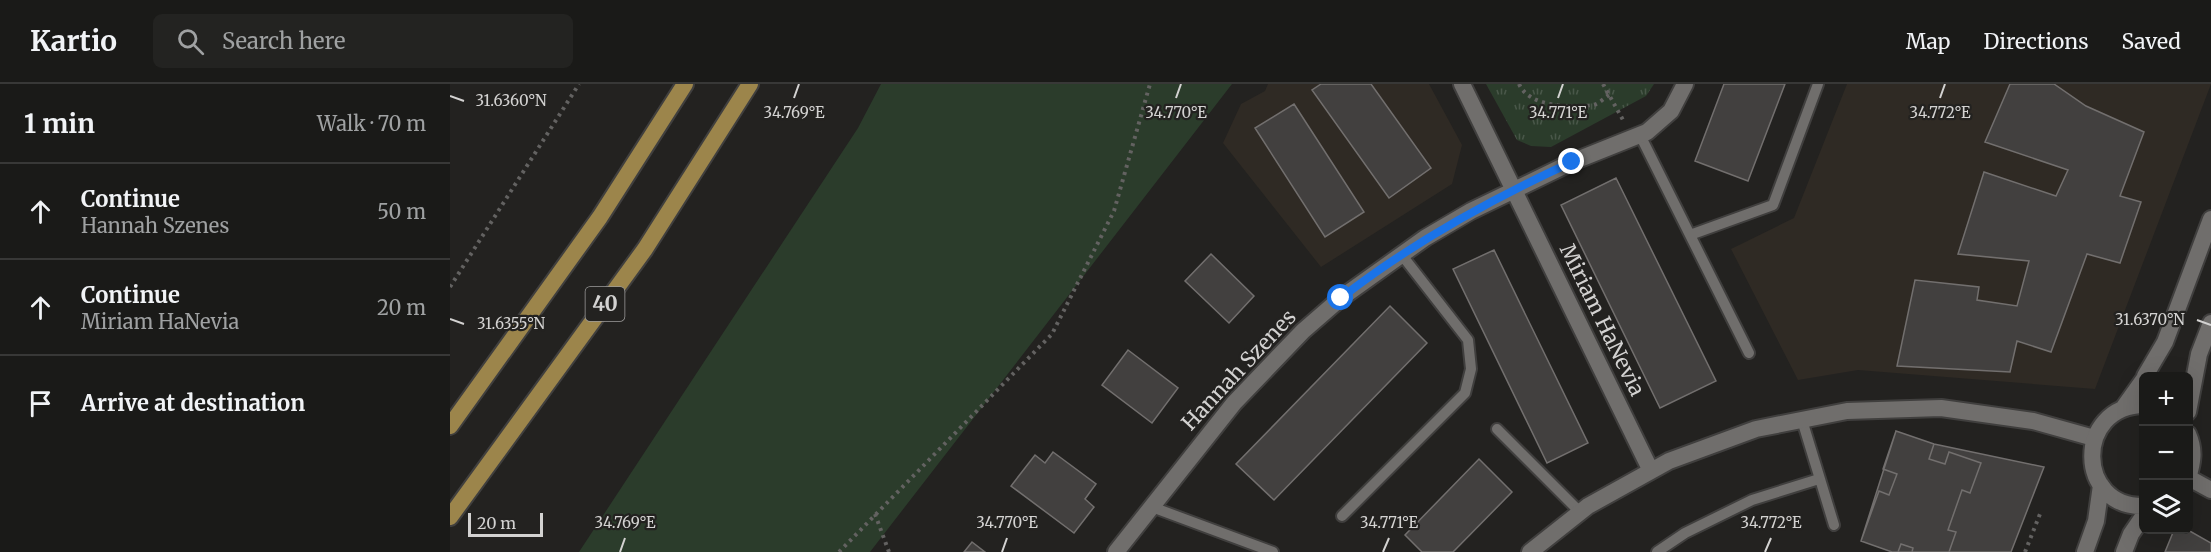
<!DOCTYPE html>
<meta charset="utf-8">
<style>
:root{--surface:#1a1a18;--page:#232321;--text:#f1f3f6;--muted:#9fa1a2;--line:#383837}
body{margin:0;font-family:Merriweather,serif;background:var(--page);color:var(--text)}
.controls{position:absolute;right:18px;bottom:18px;display:grid;overflow:hidden;border-radius:9px;box-shadow:0 6px 24px #0002}
.controls button{width:54px;height:54px;display:grid;place-items:center;padding:0;border:0;border-bottom:2px solid var(--line);background:var(--surface);color:var(--text);font:30px sans-serif}
.scale{position:absolute;left:18px;bottom:15px;width:75px;box-sizing:border-box;padding-left:6px;border:3px solid #d3d2d1;border-top:0;font-size:16px;line-height:21px;white-space:nowrap;color:#d3d2d1;-webkit-text-stroke:4px #232220;paint-order:stroke}
.stop{position:absolute;width:18px;height:18px;margin:-14px;border:4px solid #1a73e8;border-radius:50%;background:#fff}
.stop.end{background:#1a73e8;border-color:#fff;box-shadow:0 2px 6px #0008}
.list{margin:0;padding:0;list-style:none}
h2{display:flex;justify-content:space-between;align-items:center;height:78px;margin:0;padding:0 24px;font-size:26px}
h2 small{font-size:20px;font-weight:400;color:var(--muted)}
.list li{display:grid;grid-template-columns:39px 1fr auto;gap:18px;align-items:center;box-sizing:border-box;height:96px;padding:0 24px;border-top:2px solid var(--line)}
.list b{display:block;font-size:22px;white-space:nowrap}
.list p{margin:0;font-size:20px;white-space:nowrap;color:var(--muted)}
.list em{font-size:20px;font-style:normal;color:var(--muted)}
.icon{flex:none;width:33px;height:33px;fill:none;stroke:currentColor;stroke-width:2;stroke-linecap:round;stroke-linejoin:round}
.map{position:relative;flex:none;width:1761px;height:468px;overflow:hidden}
header{display:flex;align-items:center;gap:36px;box-sizing:border-box;height:84px;padding:0 30px;background:var(--surface);border-bottom:2px solid var(--line)}
header strong{font-size:28px}
nav{display:flex;gap:33px;margin-inline-start:auto;font-size:21px}
.search{width:420px;height:54px;background:var(--page);display:flex;align-items:center;gap:15px;box-sizing:border-box;padding:0 21px;border-radius:9px;color:var(--muted);font-size:22px}
main{display:flex}
aside{flex:1;background:var(--surface)}
.map>svg:first-child{display:block}
.built{fill:#2f2a24}
.grass{fill:#2b3c2b}
.park{fill:url(#park-tufts)}
.building{fill:#42403f;stroke:#726f6e;stroke-width:1.5}
.lines{fill:none;stroke-linecap:round;stroke-linejoin:round}
.service-casing{stroke:#403f3e;stroke-width:14}
.minor-casing{stroke:#403f3e;stroke-width:20}
.tertiary-casing{stroke:#403f3e;stroke-width:20}
.trunk-casing{stroke:#403f3e;stroke-width:20}
.path{stroke:#636261;stroke-width:4;stroke-dasharray:3 4.5;stroke-linecap:butt}
.service{stroke:#706e6c;stroke-width:10}
.minor{stroke:#706e6c;stroke-width:16}
.tertiary{stroke:#706e6c;stroke-width:16}
.trunk{stroke:#9c854b;stroke-width:16}
.route{stroke:#1a73e8;stroke-width:8}
.ticks{fill:none;stroke:#d3d2d1;stroke-width:2}
.labels{text-anchor:middle;stroke-width:4.5;stroke-linejoin:round;paint-order:stroke}
.shield{fill:#232220;stroke:#9e9d9c;stroke-width:1.5}
.shield-label{font-size:20px;font-weight:bold;fill:#d3d2d1}
.street-label{font-size:21px;fill:#d3d2d1;stroke:#232220}
.ticks-label{font-size:15px;text-anchor:middle;fill:#d3d2d1;stroke:#232220;stroke-width:4.5;stroke-linejoin:round;paint-order:stroke}
</style>
<header>
<strong>Kartio</strong>
<div class="search"><svg class="icon" aria-label="search" viewBox="0 0 24 24"><circle cx="10" cy="10" r="6"/><path d="M15 15l6 6"/></svg>Search here</div>
<nav><a>Map</a><a>Directions</a><a>Saved</a></nav>
</header>
<main>
<aside>
<h2>1 min<small>Walk · 70 m</small></h2>
<ul class="list">
<li><svg class="icon" aria-label="ahead" viewBox="0 0 24 24"><path d="M12 20V5M6 11l6-6 6 6"/></svg><div><b>Continue</b><p>Hannah Szenes</p></div><em>50 m</em></li>
<li><svg class="icon" aria-label="ahead" viewBox="0 0 24 24"><path d="M12 20V5M6 11l6-6 6 6"/></svg><div><b>Continue</b><p>Miriam HaNevia</p></div><em>20 m</em></li>
<li><svg class="icon" aria-label="arrive" viewBox="0 0 24 24"><path d="M6 21V4h12l-3 4 3 4H6"/></svg><div><b>Arrive at destination</b></div></li>
</ul>
</aside>
<div class="map">
<svg width="1761" height="468" viewBox="0 0 1761 468">
<defs>
<pattern id="park-tufts" width="24" height="20" patternUnits="userSpaceOnUse" patternTransform="scale(1.5)"><rect width="24" height="20" fill="#2b3c2b"/><path d="M3 7l-1-3M5 7V3M7 7l1-3M15 17l-1-3M17 17v-4M19 17l1-3" fill="none" stroke="#495749"/></pattern>
</defs>
<rect width="100%" height="100%" fill="#232220"/>
<!-- built -->
<path class="built" d="M818,0H979L1012,61L1002,100L871,183L773,59L791,20L815,7Z
M1397,0H1761L1645,305L1408,286L1348,296L1281,165L1344,134Z"/>
<!-- grass -->
<path class="grass" d="M431,0H782L420,468H129L408,44Z"/>
<!-- park -->
<path class="park" d="M1036,0H1204L1196,12L1101,63L1081,62L1067,56Z"/>
<!-- building -->
<path class="building" d="M871,0H921L981,84L939,114L862,6Z
M1274,0H1335L1298,97L1245,77Z
M1560,0H1604L1636,22L1694,48L1670,112L1691,118L1670,179L1637,170L1601,268L1567,257L1560,288L1447,282L1465,196L1529,203L1527,216L1567,222L1579,177L1508,170L1534,88L1606,112L1618,86L1535,58Z
M844,20L914,128L875,153L805,44Z
M1166,94L1266,297L1210,324L1111,121Z
M1044,166L1138,359L1097,379L1003,185Z
M761,170L804,212L779,239L735,197Z
M940,222L977,259L824,416L786,380Z
M678,266L728,304L702,339L652,301Z
M1446,347L1484,360L1594,383L1561,468H1442L1411,457Z
M1446,347L1484,360L1479,375L1495,380L1499,368L1531,379L1520,409L1512,406L1498,446L1506,448L1499,468H1462L1463,464L1451,460L1448,468H1442L1411,457L1429,407L1439,411L1447,390L1433,385Z
M603,368L646,400L635,415L644,423L624,449L561,402L585,371L595,379Z
M1029,375L1062,408L1003,468H972L955,451Z
M1724,446H1738L1761,459V468H1715Z
M522,458L535,468H514Z"/>
<g class="lines">
<defs>
<path id="service" d="M1190,51L1299,269
M1240,151L1323,121L1368,0
M1352,336L1384,441
M1047,345L1130,428
M702,423L823,468
M892,432L1015,309L1021,285L1018,256L951,170
M1207,468L1235,449L1302,416L1369,395"/>
<path id="minor" d="M1012,0L1201,387
M1739,394L1761,406
M666,468L784,319L853,247L891,214L975,154L1021,127L1122,78L1197,48L1221,27L1235,0
M1080,468L1138,422L1219,377L1306,345L1397,327L1491,324L1583,337L1644,354"/>
<path id="tertiary" d="M1695,292L1715,258L1761,135
M1694,321C1624,322 1626,424 1694,422
M1674,323L1694,295
M1738,328L1749,270L1761,239
M1738,350C1745,366 1743,378 1738,394
M1635,468L1646,437L1651,401
M1674,468L1681,450L1694,431"/>
<path id="trunk" d="M0,342L150,133L235,0
M0,433L195,165L300,0"/>
</defs>
<!-- service casing -->
<use href="#service" class="service-casing"/>
<!-- minor casing -->
<use href="#minor" class="minor-casing"/>
<!-- tertiary casing -->
<use href="#tertiary" class="tertiary-casing"/>
<!-- trunk casing -->
<use href="#trunk" class="trunk-casing"/>
<!-- path -->
<path class="path" d="M1069,0C1079,23 1120,24 1143,21C1149,20 1154,14 1159,11
M1153,0L1173,36
M0,203L129,0
M425,430L439,468
M389,468L602,250L664,127L700,0
M1575,468L1590,430"/>
<!-- service -->
<use href="#service" class="service"/>
<!-- minor -->
<use href="#minor" class="minor"/>
<!-- tertiary -->
<use href="#tertiary" class="tertiary"/>
<!-- trunk -->
<use href="#trunk" class="trunk"/>
</g>
<g class="lines">
<!-- route -->
<path class="route" d="M891,214C963,158 1039,116 1122,78"/>
</g>
<!-- ticks -->
<path class="ticks" d="M0,12L14,17M344,14L349,0M726,14L731,0M1108,14L1113,0M1490,14L1495,0M0,235L14,240M1747,236L1761,241M170,468L175,454M552,468L557,454M933,468L939,454M1315,468L1321,454"/>
<g class="labels">
<!-- shield labels -->
<rect class="shield" x="135.5" y="203" width="39" height="34" rx="4.5"/>
<g class="shield-label">
<text x="155" y="227">40</text>
</g>
<!-- street labels -->
<g class="street-label">
<text transform="translate(1152 236) rotate(64)" y="7">Miriam HaNevia</text>
<text transform="translate(789 286) rotate(-47)" y="7">Hannah Szenes</text>
</g>
</g>
<g class="ticks-label">
<text x="61" y="22">31.6360°N</text>
<text x="344" y="34">34.769°E</text>
<text x="726" y="34">34.770°E</text>
<text x="1108" y="34">34.771°E</text>
<text x="1490" y="34">34.772°E</text>
<text x="1700" y="241">31.6370°N</text>
<text x="61" y="245">31.6355°N</text>
<text x="175" y="444">34.769°E</text>
<text x="557" y="444">34.770°E</text>
<text x="939" y="444">34.771°E</text>
<text x="1321" y="444">34.772°E</text>
</g>
</svg>
<div class="controls">
<button>+</button>
<button>−</button>
<button><svg class="icon" aria-label="layers" viewBox="0 0 24 24"><path d="M12 4l9 5-9 5-9-5zM3 14l9 5 9-5"/></svg></button>
</div>
<div class="scale">20 m</div>
<div class="stop" style="left:891px;top:214px"></div>
<div class="stop end" style="left:1122px;top:78px"></div>
</div>
</main>
